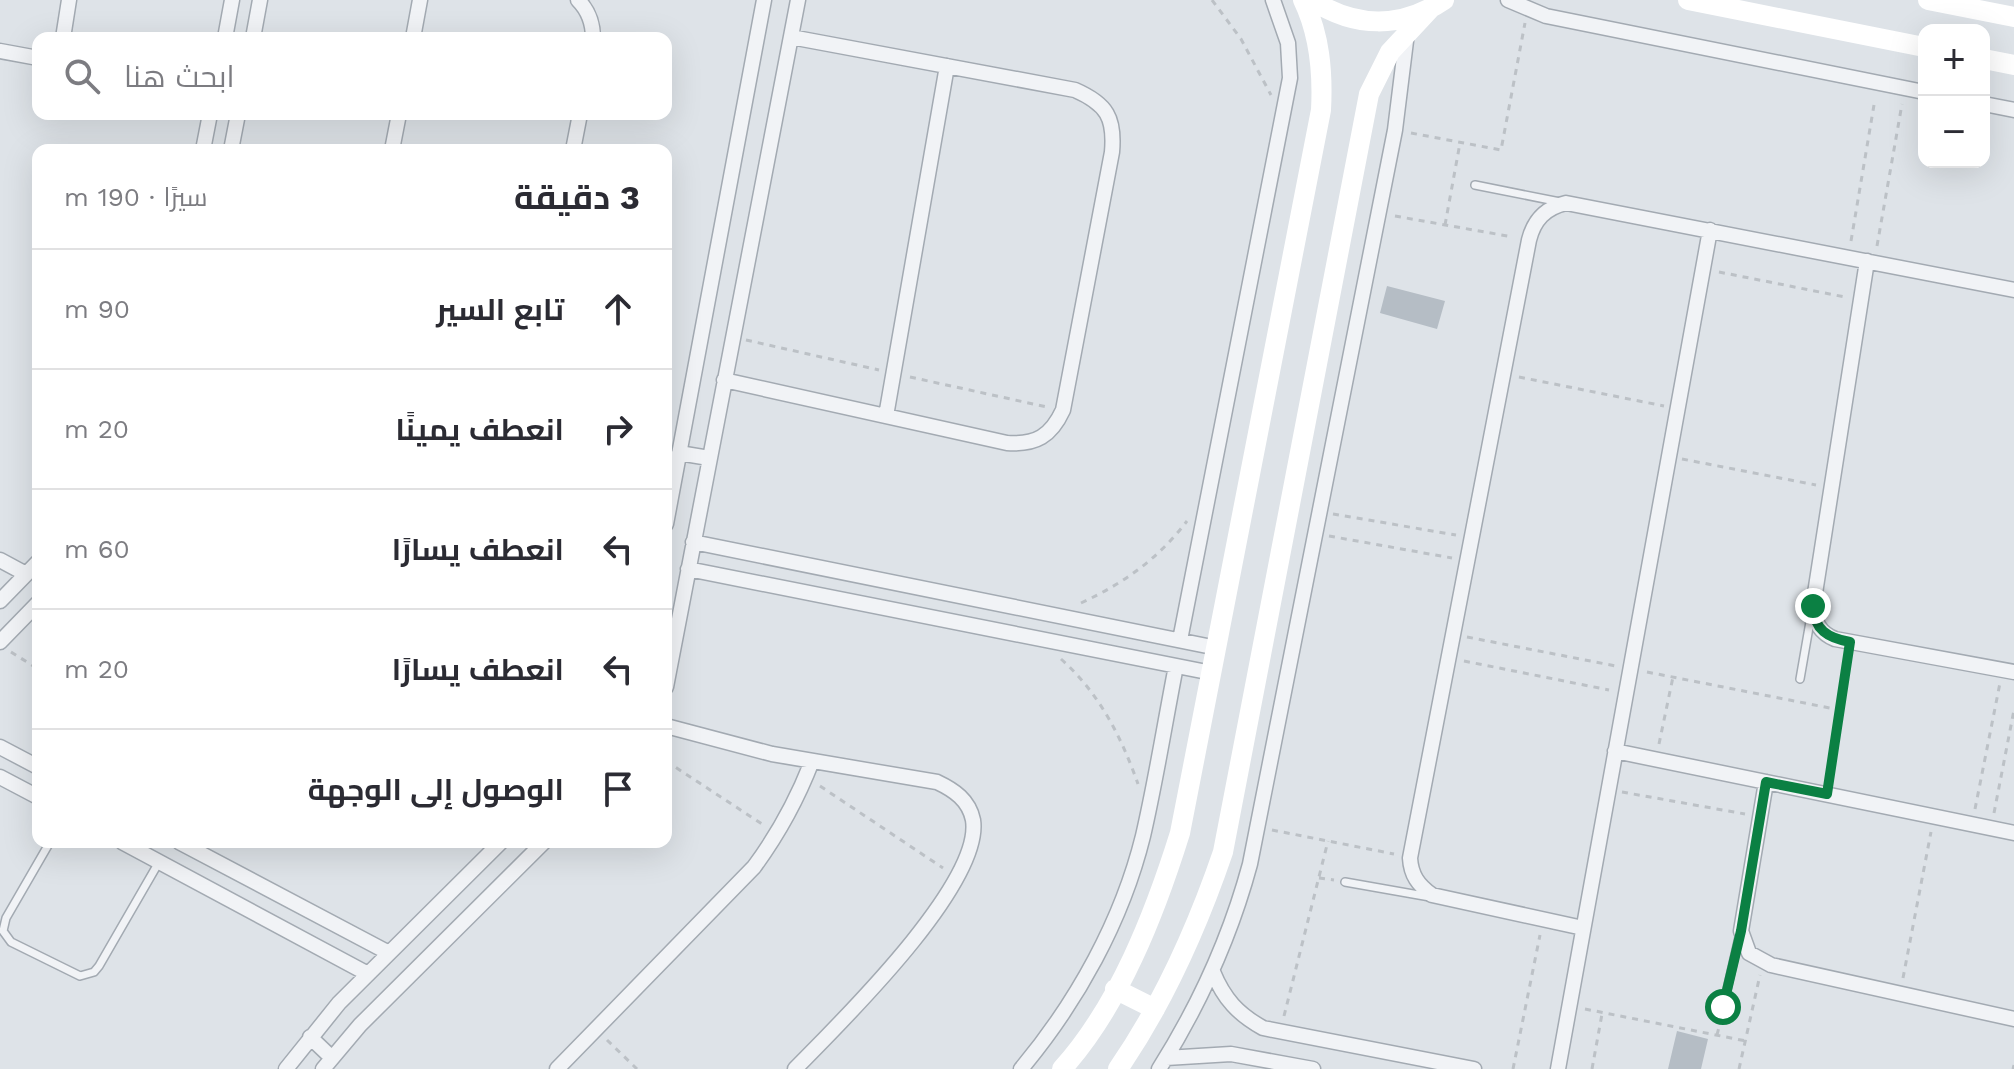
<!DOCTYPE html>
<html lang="ar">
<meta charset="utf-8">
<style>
:root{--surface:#fff;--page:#f2f2f3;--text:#2b2b33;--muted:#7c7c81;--line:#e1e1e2}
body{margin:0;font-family:"Work Sans",Cairo,sans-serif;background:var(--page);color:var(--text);direction:rtl}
.controls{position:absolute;right:24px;top:24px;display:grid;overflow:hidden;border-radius:16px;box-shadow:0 8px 32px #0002}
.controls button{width:72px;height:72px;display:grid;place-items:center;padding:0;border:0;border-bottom:2px solid var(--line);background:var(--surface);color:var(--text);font:40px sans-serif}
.stop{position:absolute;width:24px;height:24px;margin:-18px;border:6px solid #0b8043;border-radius:50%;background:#fff}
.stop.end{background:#0b8043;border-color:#fff;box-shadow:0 2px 8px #0008}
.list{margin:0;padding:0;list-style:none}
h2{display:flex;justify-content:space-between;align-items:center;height:104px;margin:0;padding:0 32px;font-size:34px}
h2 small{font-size:26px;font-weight:400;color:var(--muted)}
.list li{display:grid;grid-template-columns:52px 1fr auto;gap:24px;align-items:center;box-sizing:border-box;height:120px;padding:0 32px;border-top:2px solid var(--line)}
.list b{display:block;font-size:30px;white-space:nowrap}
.list em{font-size:26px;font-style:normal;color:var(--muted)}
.icon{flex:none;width:44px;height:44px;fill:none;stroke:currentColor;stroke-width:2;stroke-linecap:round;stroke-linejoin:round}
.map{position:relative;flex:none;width:2014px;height:1069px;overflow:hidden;direction:ltr}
.search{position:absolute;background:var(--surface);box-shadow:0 8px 32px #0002;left:32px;top:32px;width:640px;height:88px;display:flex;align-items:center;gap:20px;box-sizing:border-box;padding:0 28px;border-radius:16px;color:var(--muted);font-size:30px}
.panel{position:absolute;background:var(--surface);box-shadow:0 8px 32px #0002;left:32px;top:144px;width:640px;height:704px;border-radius:16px;direction:rtl}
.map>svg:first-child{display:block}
.building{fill:#b5bdc5}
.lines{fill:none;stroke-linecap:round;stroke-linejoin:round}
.lane-casing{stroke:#a3aab2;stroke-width:10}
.street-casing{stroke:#a3aab2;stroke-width:17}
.path{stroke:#bcc1c6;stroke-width:3;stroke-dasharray:6 6;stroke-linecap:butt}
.lane{stroke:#f1f3f6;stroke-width:7}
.street{stroke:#f1f3f6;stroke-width:14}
.secondary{stroke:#fff;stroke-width:20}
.route{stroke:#0b8043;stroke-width:10}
</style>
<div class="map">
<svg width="2014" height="1069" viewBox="0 0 2014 1069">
<rect width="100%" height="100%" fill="#dee3e8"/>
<!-- building -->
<path class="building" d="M1387,286L1445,301L1437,329L1380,313Z
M1677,1031L1708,1039L1701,1069H1668Z"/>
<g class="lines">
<defs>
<path id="lane" d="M1475,185L1560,202
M1800,679L1811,616
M50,842L6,918L3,931L11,942L80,976L94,972L99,966L159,862
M1345,882L1430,897
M1723,1007L1739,937"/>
<path id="street" d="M578,0C589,11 593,23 593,38
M1508,0L1546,16L1924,92
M63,38L69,0
M225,38L232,0
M253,38L260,0
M413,38L420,0
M0,51L38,58
M1984,104L2014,110
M203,150L210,114
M231,150L238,114
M392,150L399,114
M573,150L580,114
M1867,261L1813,606C1814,622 1820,633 1835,639L2014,672
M724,380L1007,443C1036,445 1051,436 1063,410L1112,152C1115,118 1107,104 1075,90L791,37
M886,416L947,66
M679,453L709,458
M666,524L764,0
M693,542L1217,648
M0,560L26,574
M688,569L1212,673
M0,601L38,562
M1180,640L1290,78L1288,43L1273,0
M0,642L38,603
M666,687L798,0
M666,726L772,754L937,782C954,790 969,800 973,820C983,884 839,1024 795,1069
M0,747L38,767
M1615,751L2014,833
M0,777L38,797
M1766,782L1741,931L1749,953L1771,965L2014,1019
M122,842L368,974
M179,842L389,953
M1583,928L1432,895C1418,885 1411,875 1410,858L1529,240C1534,220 1545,208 1566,203L2014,290
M1213,972C1224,999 1238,1014 1263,1028L1474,1069
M310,1037L332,1058
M1166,1058L1231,1054L1313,1069
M286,1069L339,1003L501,842
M323,1069L360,1025L544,842
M557,1069L754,867C779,833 797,800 812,761
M1021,1069C1077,1002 1122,921 1143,836C1156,780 1165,722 1176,666
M1159,1069C1200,1004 1230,938 1250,864L1395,130L1407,33
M1558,1069L1710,230"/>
</defs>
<!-- lane casing -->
<use href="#lane" class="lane-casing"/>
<!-- street casing -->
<use href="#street" class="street-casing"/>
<!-- path -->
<path class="path" d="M1212,0L1241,39L1271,95
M1411,133L1501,150L1525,23
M1395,216L1513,237
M1445,225L1460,143
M1851,241L1875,99
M1877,246L1902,104
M1719,272L1845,297
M746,340L879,370
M910,377L1047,407
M1519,377L1664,406
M1682,459L1816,485
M1333,514L1456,535
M1329,536L1452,558
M1081,603C1124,583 1158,559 1187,521
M1467,637L1616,666
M11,652L38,669
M1061,659C1099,693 1121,736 1138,784
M1464,661L1609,690
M1647,672L1840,710
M1659,744L1673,677
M666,761L765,826
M1829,779L1848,656
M820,786L943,868
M1622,792L1745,814
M1975,809L2000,683
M1994,813L2014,710
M1272,830L1394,854
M1319,878L1334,880
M1903,978L1931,832
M1585,1009L1746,1041
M1284,1016L1328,841
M1717,1035L1721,1019
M607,1040L637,1069
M1513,1069L1540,935
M1592,1069L1602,1014
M1739,1069L1760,975
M2013,1069L2014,1065"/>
<!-- lane -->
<use href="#lane" class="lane"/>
<!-- street -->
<use href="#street" class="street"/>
<!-- secondary -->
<path class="secondary" d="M1312,0C1355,28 1401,29 1444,0
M1688,0L1924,47
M1928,0L2014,17
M1984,59L2014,65
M1115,989L1155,1009
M1062,1069C1119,1006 1155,913 1180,833L1321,110C1323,72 1320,35 1303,0
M1118,1069C1164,1002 1197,928 1223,852L1369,94L1390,52L1430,9"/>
</g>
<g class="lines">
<!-- route -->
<path class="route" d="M1723,1007L1741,931L1766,782L1827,794L1850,642C1828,638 1814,630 1813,606"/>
</g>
</svg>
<div class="controls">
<button>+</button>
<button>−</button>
</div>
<div class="stop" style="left:1723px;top:1007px"></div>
<div class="stop end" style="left:1813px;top:606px"></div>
<div class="search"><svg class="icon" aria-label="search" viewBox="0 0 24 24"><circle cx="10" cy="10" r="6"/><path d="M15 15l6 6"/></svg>ابحث هنا</div>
<section class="panel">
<h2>3 دقيقة<small>سيرًا · 190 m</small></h2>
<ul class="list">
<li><svg class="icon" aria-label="ahead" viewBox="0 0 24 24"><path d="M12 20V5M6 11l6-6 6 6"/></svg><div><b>تابع السير</b></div><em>90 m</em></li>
<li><svg class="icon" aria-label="right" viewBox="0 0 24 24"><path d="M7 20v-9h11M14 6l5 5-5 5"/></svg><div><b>انعطف يمينًا</b></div><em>20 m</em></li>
<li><svg class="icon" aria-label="left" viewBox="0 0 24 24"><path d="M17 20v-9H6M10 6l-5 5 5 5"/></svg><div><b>انعطف يسارًا</b></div><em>60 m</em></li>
<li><svg class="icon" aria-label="left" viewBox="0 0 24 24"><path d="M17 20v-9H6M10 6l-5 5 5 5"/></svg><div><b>انعطف يسارًا</b></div><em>20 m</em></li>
<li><svg class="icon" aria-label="arrive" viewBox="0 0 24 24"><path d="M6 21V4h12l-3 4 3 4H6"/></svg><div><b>الوصول إلى الوجهة</b></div></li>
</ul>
</section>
</div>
